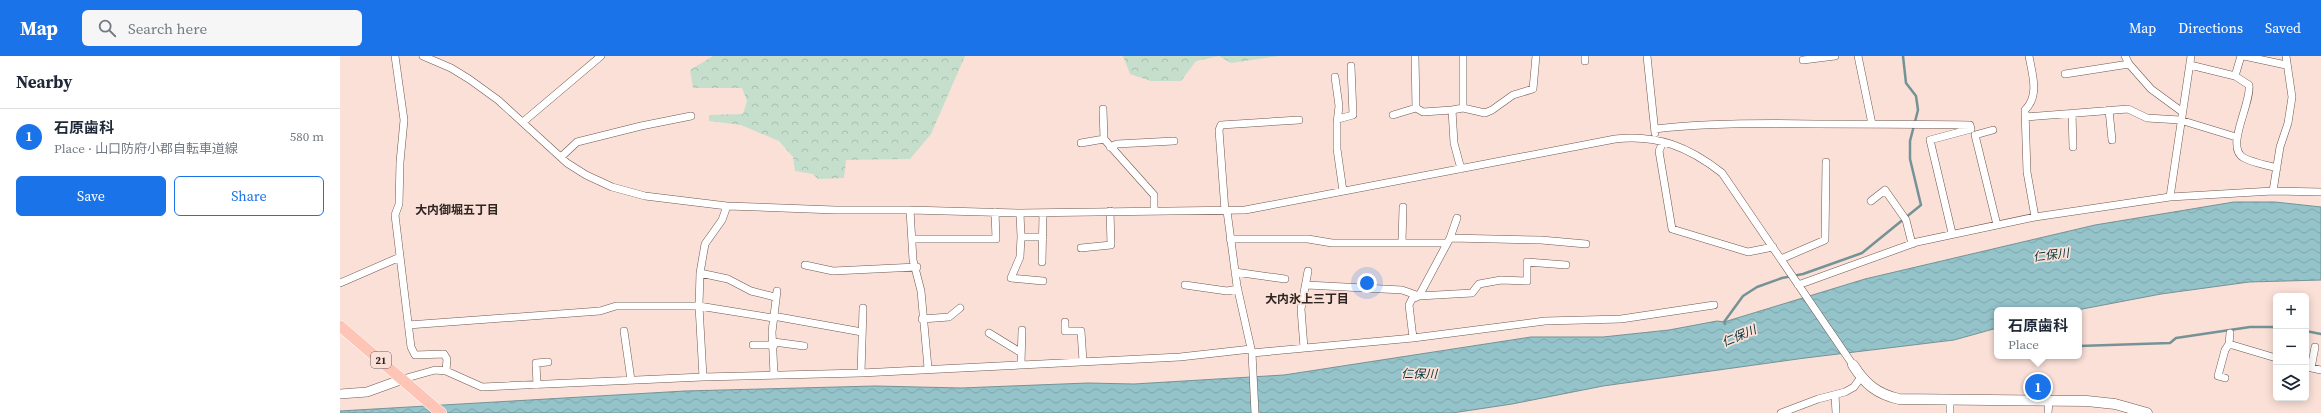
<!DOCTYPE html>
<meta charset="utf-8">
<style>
:root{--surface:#fff;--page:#f6f6f7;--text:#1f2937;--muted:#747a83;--line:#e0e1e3;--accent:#1a73e8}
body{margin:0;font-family:"Source Serif 4","Noto Sans JP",serif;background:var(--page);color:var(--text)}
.controls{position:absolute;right:12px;bottom:12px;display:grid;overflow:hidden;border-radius:6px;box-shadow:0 2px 10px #0003}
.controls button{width:36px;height:36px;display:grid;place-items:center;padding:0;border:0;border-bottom:1px solid var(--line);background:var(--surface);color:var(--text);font:20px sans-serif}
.you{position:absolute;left:1027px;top:227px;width:14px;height:14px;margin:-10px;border:3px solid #fff;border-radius:50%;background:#1a73e8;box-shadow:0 0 0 6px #1a73e833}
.badge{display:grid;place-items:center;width:26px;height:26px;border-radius:50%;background:var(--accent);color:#fff;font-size:13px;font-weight:700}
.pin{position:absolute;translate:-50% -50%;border:2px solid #fff;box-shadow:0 1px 4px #0006}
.popup{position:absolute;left:1654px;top:251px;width:88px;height:52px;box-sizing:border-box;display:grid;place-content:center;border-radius:6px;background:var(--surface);filter:drop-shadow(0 1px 3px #0005);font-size:13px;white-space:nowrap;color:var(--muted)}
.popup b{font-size:15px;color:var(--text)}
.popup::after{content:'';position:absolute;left:50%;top:100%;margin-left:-8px;border:8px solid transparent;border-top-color:var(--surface)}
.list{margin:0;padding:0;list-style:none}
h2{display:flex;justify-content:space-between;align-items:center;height:52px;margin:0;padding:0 16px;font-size:17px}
h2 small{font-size:13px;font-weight:400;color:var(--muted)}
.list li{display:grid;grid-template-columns:26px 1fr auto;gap:12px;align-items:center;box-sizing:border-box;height:56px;padding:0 16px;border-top:1px solid var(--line)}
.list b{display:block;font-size:15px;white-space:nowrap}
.list p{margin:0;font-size:13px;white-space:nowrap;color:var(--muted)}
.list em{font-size:13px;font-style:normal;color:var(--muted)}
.actions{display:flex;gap:8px;padding:12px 16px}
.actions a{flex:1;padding:9px 0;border:1px solid var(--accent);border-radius:6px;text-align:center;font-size:14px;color:var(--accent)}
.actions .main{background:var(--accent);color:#fff}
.icon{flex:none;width:22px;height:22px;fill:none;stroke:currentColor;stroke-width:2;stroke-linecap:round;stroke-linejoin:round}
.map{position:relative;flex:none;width:1981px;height:357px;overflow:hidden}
header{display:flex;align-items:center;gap:24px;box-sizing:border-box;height:56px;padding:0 20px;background:var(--accent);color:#fff}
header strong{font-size:19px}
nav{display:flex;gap:22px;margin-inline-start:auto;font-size:14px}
.search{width:280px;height:36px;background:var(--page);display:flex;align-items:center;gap:10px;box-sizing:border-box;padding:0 14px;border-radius:6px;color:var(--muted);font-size:15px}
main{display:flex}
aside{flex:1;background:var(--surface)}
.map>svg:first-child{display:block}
.forest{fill:url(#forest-crowns)}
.water{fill:url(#water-waves);stroke:#759397}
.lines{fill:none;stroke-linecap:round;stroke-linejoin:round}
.stream{stroke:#759397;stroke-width:2.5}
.minor-casing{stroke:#6e5851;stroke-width:8}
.tertiary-casing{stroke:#6e5851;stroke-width:10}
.secondary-casing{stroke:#6e5851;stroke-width:11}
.primary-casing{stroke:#fff;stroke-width:12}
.minor{stroke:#fff;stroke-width:7}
.tertiary{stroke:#fff;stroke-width:9}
.secondary{stroke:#fff;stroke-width:10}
.primary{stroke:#fec4b5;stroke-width:11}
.labels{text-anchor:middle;stroke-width:3.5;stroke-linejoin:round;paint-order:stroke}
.shield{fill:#fae0d7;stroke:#6b5c58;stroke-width:1}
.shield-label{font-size:10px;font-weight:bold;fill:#2e2421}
.neighbourhood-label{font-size:12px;font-weight:bold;fill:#2e2421;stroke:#fae0d7}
.water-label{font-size:12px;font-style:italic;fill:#043339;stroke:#fae0d7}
</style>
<header>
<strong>Map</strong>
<div class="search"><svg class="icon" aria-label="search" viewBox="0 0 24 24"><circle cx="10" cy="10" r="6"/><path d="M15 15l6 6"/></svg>Search here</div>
<nav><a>Map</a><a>Directions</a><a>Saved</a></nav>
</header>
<main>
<aside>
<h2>Nearby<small></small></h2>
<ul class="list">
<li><span class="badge">1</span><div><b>石原歯科</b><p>Place · 山口防府小郡自転車道線</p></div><em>580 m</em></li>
</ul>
<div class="actions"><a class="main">Save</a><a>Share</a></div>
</aside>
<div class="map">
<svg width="1981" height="357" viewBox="0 0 1981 357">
<defs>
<pattern id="forest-crowns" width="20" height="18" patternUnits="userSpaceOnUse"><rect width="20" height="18" fill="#c5dfcc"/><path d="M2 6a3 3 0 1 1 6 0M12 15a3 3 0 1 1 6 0" fill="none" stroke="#aabfaf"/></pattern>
<pattern id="water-waves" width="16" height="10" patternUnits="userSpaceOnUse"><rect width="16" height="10" fill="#94c3ca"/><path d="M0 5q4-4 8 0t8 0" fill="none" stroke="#80a7ad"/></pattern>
</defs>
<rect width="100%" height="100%" fill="#fae0d7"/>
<!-- forest -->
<path class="forest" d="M373,0H625L591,78L570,103L506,104L504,122L478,123L473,118L455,115L453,101L439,85L401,69L369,65V59L403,58L407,45L402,32H353L350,14Z
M783,0H939L891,7L879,0L856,5L841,25H811L790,18Z"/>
<!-- water -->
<path class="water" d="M1894,146H1935L1981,151V224L1909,226L1821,238L1737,254H1657V272L1614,284L1465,302L1263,330L1172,348L1112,357H0V355L345,335L535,330L621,332L748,327L794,328L944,319L1191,281H1263L1329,274L1377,265L1384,266L1525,223L1755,169Z"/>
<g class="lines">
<!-- stream -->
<path class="stream" d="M1385,268L1384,266L1403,240L1417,231L1442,222L1463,218L1522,197L1581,149L1570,103V85L1578,54L1576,40L1566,27L1563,0
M1966,275L1981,278
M1739,290L1830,287L1836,282L1910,271H1936"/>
<defs>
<path id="minor" d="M55,0L64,64L60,106L59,148L55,159L71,291L75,299L104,298L107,303L106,315
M83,0L111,12L129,23L158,44L227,107L246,119L272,131L305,140L387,150L495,154H570L680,157L905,154L1275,83C1317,78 1349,91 1382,117L1513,309
M1075,0L1076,52L1083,56L1112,54L1114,87L1121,113
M1307,0L1315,77
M1518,0L1532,68
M1689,0C1692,18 1700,39 1685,54L1687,116L1695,161
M1785,0L1789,8
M1904,0L1946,9
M1463,4L1495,0
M1245,5V0
M1850,9L1895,20L1909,29C1912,47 1884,92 1904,102C1914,107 1927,109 1937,112
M1725,18L1789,8L1811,33L1841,55
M1895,20L1901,0
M995,21L999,50L997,67V93L1003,135
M1123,52V0
M763,53L764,83L814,139V155
M1112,54L1123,52L1145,57L1152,54L1173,39L1193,33L1196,0
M1769,54L1772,84
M1732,57L1733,91
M1053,59L1076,52
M1686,61L1788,53L1807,62L1840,64L1896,81
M998,63L1013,59L1011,10
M183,66L261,0
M1315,73C1368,67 1421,67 1475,68C1526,68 1578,68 1630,69L1631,73L1590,84L1612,177
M1653,74L1635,79L1657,169
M1323,86L1319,95L1332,173L1408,196L1433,191
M741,87L764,83
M770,91L777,88L834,85
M221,101L237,86L301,70L351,60
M1933,135L1940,91L1948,67L1952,41L1946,0
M1830,141L1851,0
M1531,145L1545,134L1566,164L1572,188
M570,154L573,204L581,235L588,312
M885,155L879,74L881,69L959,64
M887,155L897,230L912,297L915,357
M680,157L681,181H703
M681,181L680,201L671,222L703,225
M1110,182L1201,184L1246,188
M572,183H656L655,156
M890,183H968L992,187H1106
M1062,186L1063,151
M741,192L771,189L770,155
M1441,203L1485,184L1486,106
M702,206L703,157
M465,209L493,215L577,211
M895,216L945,223
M360,217L388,223L411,235L435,241
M0,227L60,201
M845,229L887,235L898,233
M967,229L1062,234L1079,240L1132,237L1139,228L1161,224L1187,225V206L1226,209
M1458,229L1577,186L1695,161L1830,141L1933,135L1981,136
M433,260L522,276
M582,263L609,261L620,252
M725,266V275H741L743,305
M68,269L260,255L276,250H359L433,262
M284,275L291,324
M649,277L680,296
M1073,282L1069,249L1072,243L1079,240L1110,182L1117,162
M434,286L464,290
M1889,288L1890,277
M413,289H434
M964,292L961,253L968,215
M912,297L1073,282L1205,265L1281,263L1374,249
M681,307L682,274
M1967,311L1981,314
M1971,312L1975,291
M521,317L523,252
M434,319L432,276L437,235
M363,321L359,250L360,217L365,188L382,164L387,150
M1885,322L1878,320L1885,294L1889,288L1936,302
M63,323L95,314L106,315L142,331L363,321L521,317L840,301L911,293
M197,329L196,307L208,306
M1495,339L1496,357
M1441,357L1478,343L1505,336L1514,331L1521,321
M1610,357V343
M1708,357L1709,345"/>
<path id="tertiary" d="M0,338L27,336L63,323"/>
<path id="secondary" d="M1513,309C1525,328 1537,338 1559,343L1747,345L1775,348L1807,357"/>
<path id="primary" d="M0,270L101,357"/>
</defs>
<!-- minor casing -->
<use href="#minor" class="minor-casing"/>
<!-- tertiary casing -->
<use href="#tertiary" class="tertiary-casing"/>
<!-- secondary casing -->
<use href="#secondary" class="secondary-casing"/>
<!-- primary casing -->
<use href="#primary" class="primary-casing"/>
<!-- minor -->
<use href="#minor" class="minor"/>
<!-- tertiary -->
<use href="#tertiary" class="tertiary"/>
<!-- secondary -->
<use href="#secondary" class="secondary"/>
<!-- primary -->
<use href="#primary" class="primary"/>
</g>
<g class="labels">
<!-- shield labels -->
<rect class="shield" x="31" y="296" width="20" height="16" rx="3"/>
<g class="shield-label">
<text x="41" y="308">21</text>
</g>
<!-- neighbourhood labels -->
<g class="neighbourhood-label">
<text x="117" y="158">大内御堀五丁目</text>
<text x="967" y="247">大内氷上三丁目</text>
</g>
<!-- water labels -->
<g class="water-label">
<text transform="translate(1711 199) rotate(-7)" y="4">仁保川</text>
<text transform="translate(1399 280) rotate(-23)" y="4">仁保川</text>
<text transform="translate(1079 318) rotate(1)" y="4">仁保川</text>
</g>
</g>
</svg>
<div class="controls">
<button>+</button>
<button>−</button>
<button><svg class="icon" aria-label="layers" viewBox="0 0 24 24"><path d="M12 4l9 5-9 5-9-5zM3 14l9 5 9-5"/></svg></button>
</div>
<div class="you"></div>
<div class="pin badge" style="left:1698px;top:331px">1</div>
<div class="popup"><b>石原歯科</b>Place</div>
</div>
</main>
